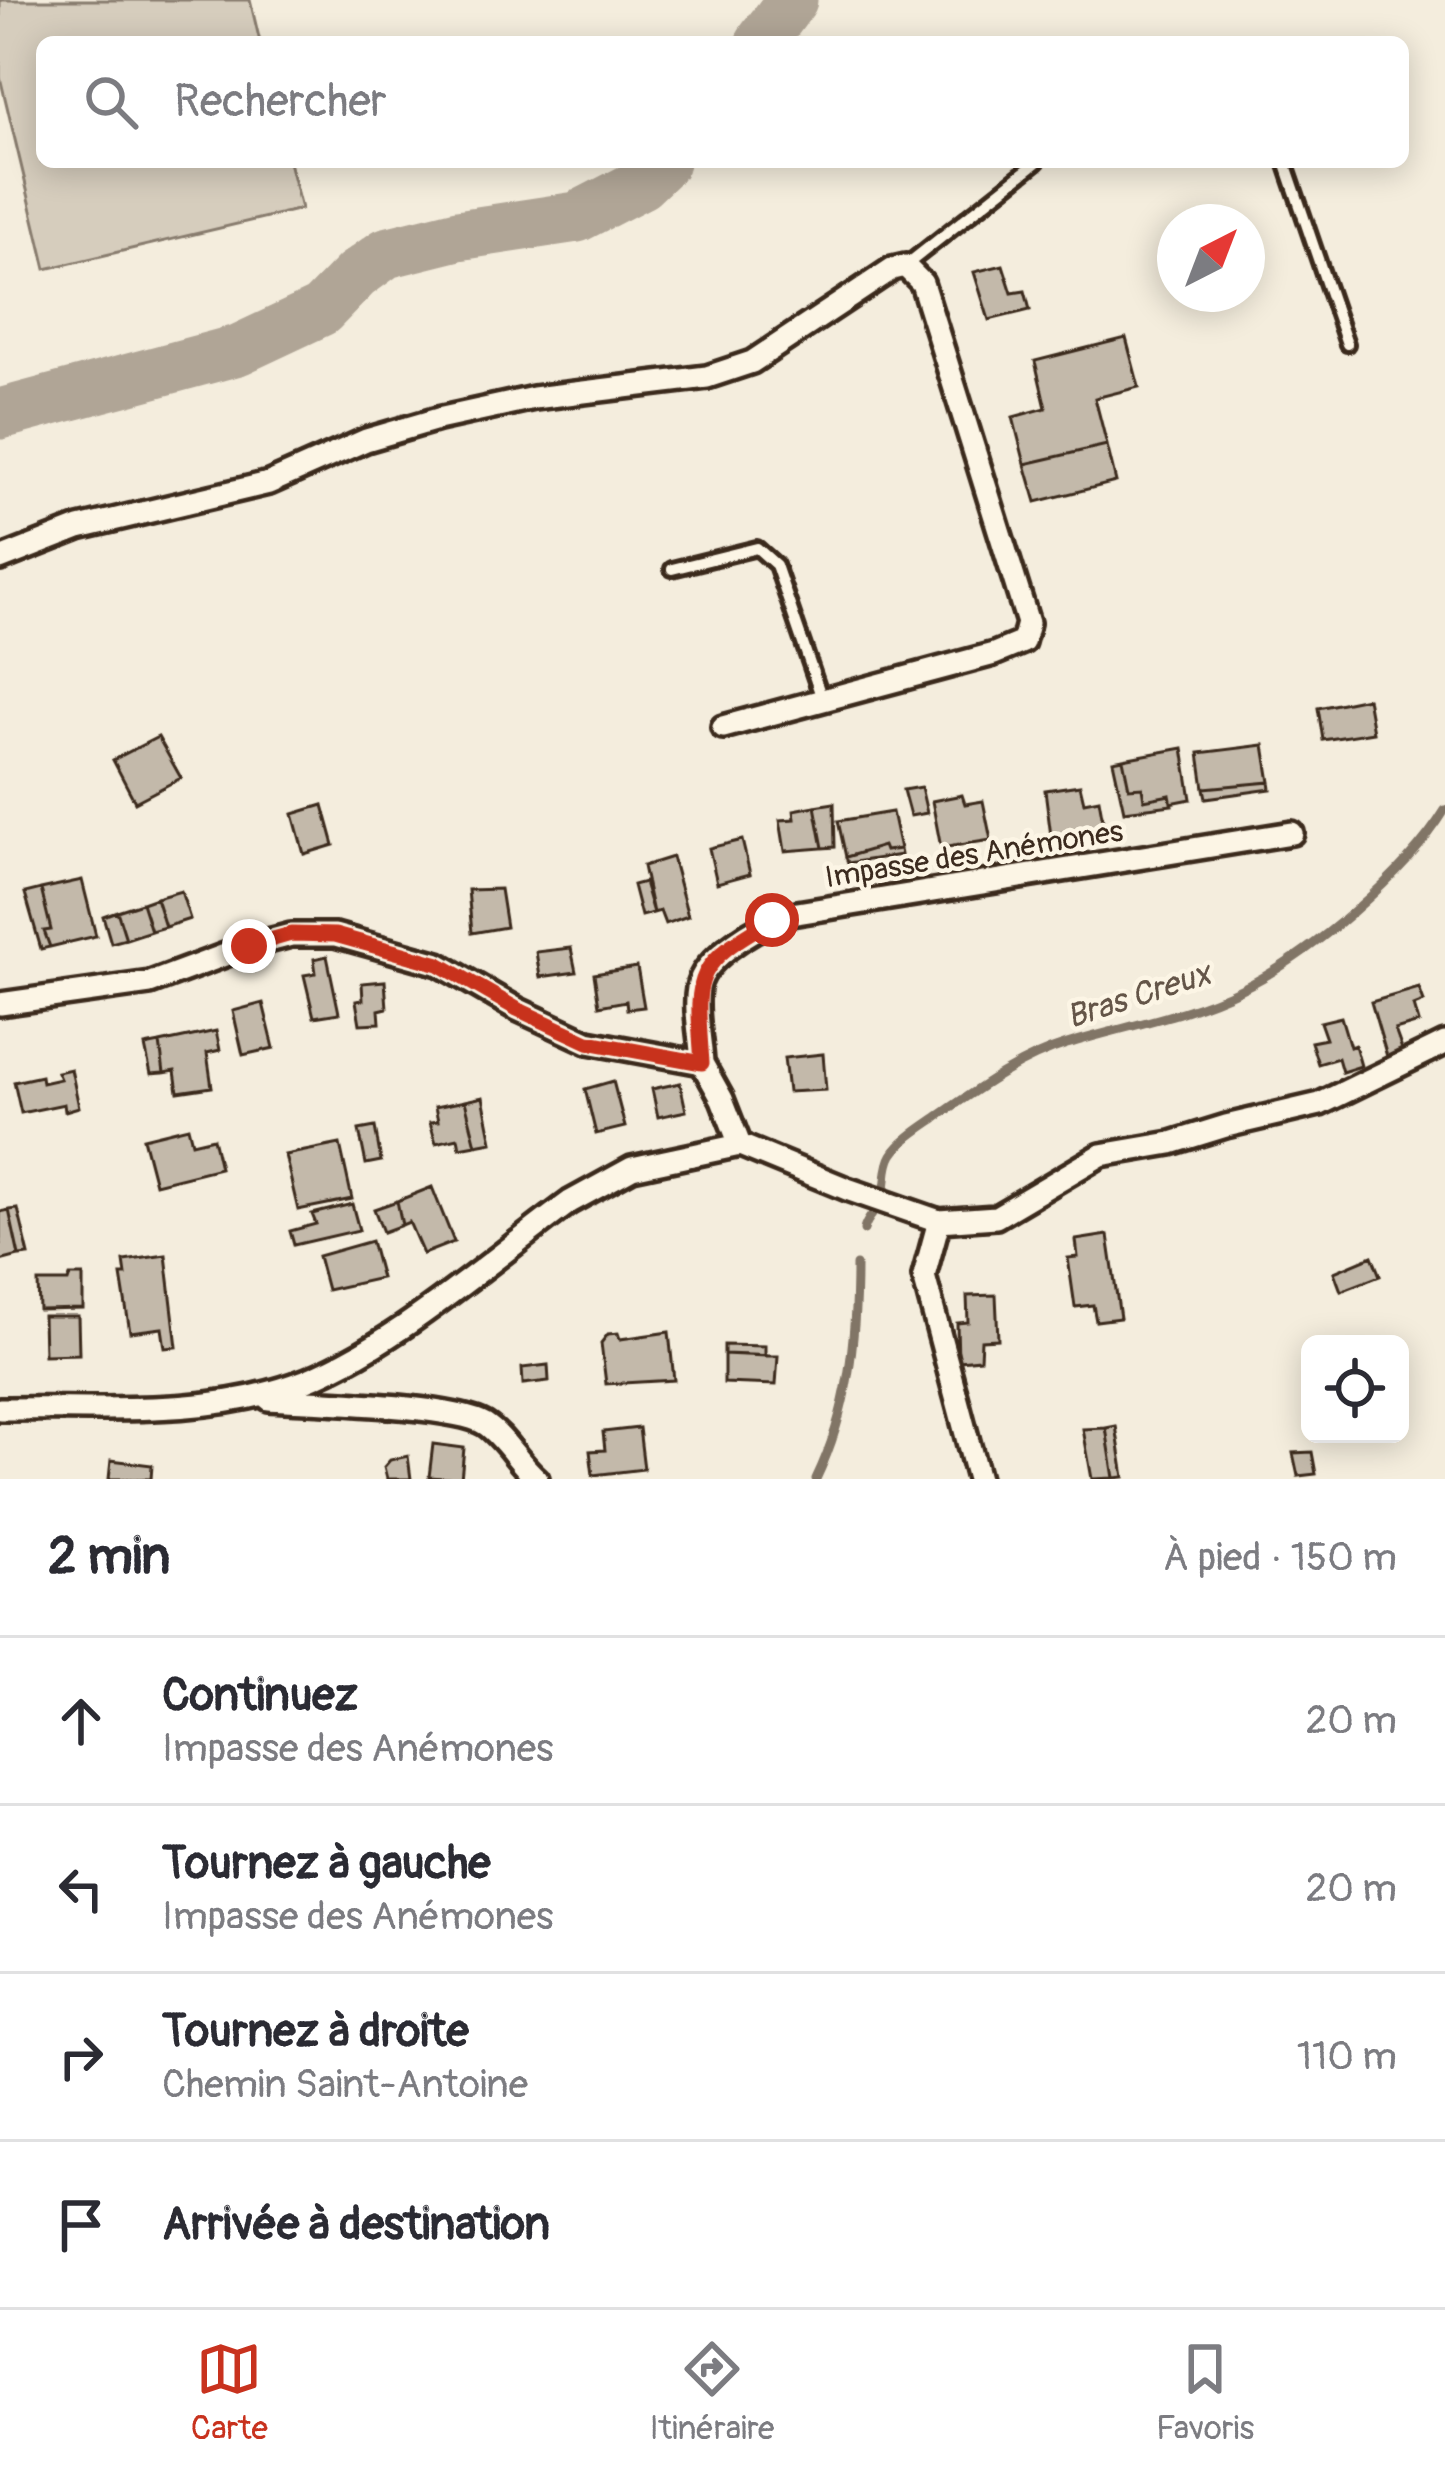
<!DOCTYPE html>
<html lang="fr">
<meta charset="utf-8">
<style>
:root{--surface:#fff;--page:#f2f2f3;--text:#2b2b33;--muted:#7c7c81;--line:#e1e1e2;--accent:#c8321e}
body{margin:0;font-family:Pangolin,sans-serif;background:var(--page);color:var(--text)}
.controls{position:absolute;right:36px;bottom:36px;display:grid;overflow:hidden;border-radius:18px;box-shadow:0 6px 30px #0003}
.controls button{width:108px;height:108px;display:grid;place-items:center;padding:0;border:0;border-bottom:3px solid var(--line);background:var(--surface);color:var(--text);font:60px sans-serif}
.compass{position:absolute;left:1157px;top:204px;width:108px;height:108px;border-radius:50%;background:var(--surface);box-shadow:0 6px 30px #0003;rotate:42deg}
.stop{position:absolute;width:36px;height:36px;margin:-27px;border:9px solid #c8321e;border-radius:50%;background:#fff}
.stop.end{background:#c8321e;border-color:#fff;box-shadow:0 3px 12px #0008}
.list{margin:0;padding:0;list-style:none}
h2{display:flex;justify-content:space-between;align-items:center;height:156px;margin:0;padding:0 48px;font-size:51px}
h2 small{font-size:39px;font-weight:400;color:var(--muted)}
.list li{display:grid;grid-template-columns:78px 1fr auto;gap:36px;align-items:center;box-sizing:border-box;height:168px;padding:0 48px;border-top:3px solid var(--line)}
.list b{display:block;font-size:45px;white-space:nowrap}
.list p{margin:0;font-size:39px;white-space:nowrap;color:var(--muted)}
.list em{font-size:39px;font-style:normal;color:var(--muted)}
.icon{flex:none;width:66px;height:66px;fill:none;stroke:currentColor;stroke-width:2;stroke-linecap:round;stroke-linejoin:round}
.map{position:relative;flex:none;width:1445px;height:1479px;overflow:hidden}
.search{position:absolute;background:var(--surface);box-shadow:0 6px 30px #0003;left:36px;right:36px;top:36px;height:132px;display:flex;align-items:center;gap:30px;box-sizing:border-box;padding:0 42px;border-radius:18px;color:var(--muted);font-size:45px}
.sheet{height:828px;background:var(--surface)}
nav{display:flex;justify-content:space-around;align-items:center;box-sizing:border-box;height:168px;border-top:3px solid var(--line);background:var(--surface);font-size:33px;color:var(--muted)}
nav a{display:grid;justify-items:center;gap:6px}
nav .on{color:var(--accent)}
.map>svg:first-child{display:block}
.green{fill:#d6cdbd;stroke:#887c6e;stroke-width:3}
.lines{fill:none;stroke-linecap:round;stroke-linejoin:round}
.stream{stroke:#817466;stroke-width:9}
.river{stroke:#b0a596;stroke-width:51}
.building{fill:#c3b9aa;stroke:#3b2a1e;stroke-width:3}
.lane-casing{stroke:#3b2a1e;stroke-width:20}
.street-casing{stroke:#3b2a1e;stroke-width:30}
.lane{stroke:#fcf5e5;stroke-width:10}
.street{stroke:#fcf5e5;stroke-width:21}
.route{stroke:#c8321e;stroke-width:15}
.labels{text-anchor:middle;stroke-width:9;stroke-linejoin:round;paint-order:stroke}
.street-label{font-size:30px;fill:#3b2a1e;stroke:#fcf5e5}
.water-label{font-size:33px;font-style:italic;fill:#645548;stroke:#fcf5e5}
</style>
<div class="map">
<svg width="1445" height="1479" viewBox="0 0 1445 1479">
<rect width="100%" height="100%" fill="#f4eddd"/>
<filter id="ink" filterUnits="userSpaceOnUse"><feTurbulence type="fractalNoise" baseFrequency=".00833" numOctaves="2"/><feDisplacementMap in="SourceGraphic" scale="24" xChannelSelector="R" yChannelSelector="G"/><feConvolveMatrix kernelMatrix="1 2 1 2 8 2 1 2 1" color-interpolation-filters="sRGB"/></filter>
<g filter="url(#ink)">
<!-- green -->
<path class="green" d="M0,0H250L260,42H42V162H289L301,209L46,269L0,77Z"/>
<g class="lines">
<!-- stream -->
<path class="stream" d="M864,1230C867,1216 877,1212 882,1200C888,1186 884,1168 892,1155C901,1140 926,1125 940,1115C980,1087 1021,1058 1067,1044C1125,1026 1186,1016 1241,989C1309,956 1406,874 1445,810
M816,1479C849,1410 856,1340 856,1265"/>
<!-- river -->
<path class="river" d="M761,42L792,0
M0,414L238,350L321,311L356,275L386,253L458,235L577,217L641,184L664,162"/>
</g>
<!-- building -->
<path class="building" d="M1003,265L1012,293L1025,291L1030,310L989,320L974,272Z
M1126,338L1139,387L1095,398L1107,445L1025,464L1013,417L1046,408L1035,361Z
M1107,445L1116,482L1036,502L1025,464Z
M1367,698L1373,732L1323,740L1318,708Z
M158,737L181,778L135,802L113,760Z
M1264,745L1270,782L1204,788L1199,753Z
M1183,748L1191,799L1171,803L1170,795L1144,800L1142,787L1129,788L1123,759Z
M1123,759L1129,788L1142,787L1144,800L1170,795L1172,805L1124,811L1113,761Z
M1270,782L1271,789L1206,798L1204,788Z
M1080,785L1084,802L1099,799L1104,827L1051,836L1045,790Z
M921,787L927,813L910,816L903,790Z
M962,795L965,804L983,801L991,840L941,848L932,801Z
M834,803L835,847L823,848L815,806Z
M323,805L334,845L304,854L293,814Z
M815,806L823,848L785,851L780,820L795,819L794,810Z
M892,812L900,849L885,851L883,846L846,857L838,821Z
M1087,830L1089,841L1053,846L1051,836Z
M742,840L750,874L717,883L709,848Z
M883,846L885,851L900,849L901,855L848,863L846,857Z
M672,857L688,916L665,924L660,911L653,913L643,866Z
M82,880L96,936L50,947L44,931L51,930L41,889Z
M644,882L653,913L641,916L633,885Z
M41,889L51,930L44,931L50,947L41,949L25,893Z
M500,889L506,927L472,933L468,890Z
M181,891L190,919L165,927L156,898Z
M156,898L165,927L151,931L142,903Z
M142,903L151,931L126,939L117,911Z
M117,911L126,939L111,943L103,916Z
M571,948L576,972L540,977L536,952Z
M327,956L339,1013L314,1017L304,975L316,973L314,959Z
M637,967L644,1007L627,1009L626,1001L599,1006L594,974Z
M385,981L387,1008L379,1010L380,1023L360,1024L356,1001L363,1000L362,983Z
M1419,988L1424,1002L1414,1006L1419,1023L1395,1030L1403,1052L1388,1060L1371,1002Z
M263,1003L274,1048L243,1055L233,1011Z
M1341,1017L1350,1047L1355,1045L1361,1066L1342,1072L1338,1058L1318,1064L1311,1042L1326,1039L1320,1022Z
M216,1031L220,1050L207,1053L212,1087L178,1092L175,1071L164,1073L160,1043Z
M160,1043L164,1073L151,1074L145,1046Z
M823,1054L826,1090L788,1092L784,1058Z
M71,1069L79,1107L65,1111L64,1104L21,1113L14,1082L41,1076L42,1083L60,1079L57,1072Z
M613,1081L625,1127L596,1134L585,1089Z
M680,1083L686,1111L658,1117L652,1089Z
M483,1097L492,1142L476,1145L465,1101Z
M465,1101L476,1145L460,1148L458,1138L436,1143L430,1122L438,1121L435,1107Z
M188,1127L192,1143L213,1138L220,1168L155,1184L143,1138Z
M375,1127L381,1161L366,1164L359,1130Z
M340,1144L352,1199L298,1210L285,1155Z
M432,1187L454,1242L423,1254L409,1222L402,1225L397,1201Z
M397,1201L402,1225L383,1232L374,1209Z
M352,1204L359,1230L294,1245L290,1231L316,1224L312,1214Z
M18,1209L29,1255L19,1256L9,1210Z
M9,1210L19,1256L0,1261V1212Z
M1108,1235L1120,1318L1096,1321L1093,1305L1075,1307L1068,1258L1078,1257L1076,1240Z
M371,1241L381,1278L327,1290L318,1256Z
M166,1255L177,1347L165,1348L162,1328L130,1332L121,1275H126L124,1261Z
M1372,1256L1380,1276L1341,1291L1334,1272Z
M70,1276H83V1309L39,1310L38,1282H68Z
M996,1295L998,1339L981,1340L980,1359L958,1361L957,1323L968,1322L967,1296Z
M43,1316H78L79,1354L44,1355Z
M669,1332L674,1380L606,1384L601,1343L608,1334L618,1333L620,1339Z
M724,1345L765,1346V1356L724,1354Z
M724,1354L778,1356L776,1385L724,1383Z
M548,1365L549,1381L523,1384L522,1368Z
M1116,1426L1124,1477L1114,1478L1106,1428Z
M639,1428L644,1469L593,1475L590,1451L605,1450L603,1432Z
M1106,1428L1114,1478L1092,1479L1083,1429Z
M433,1444L464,1448L461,1479L429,1477Z
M1312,1452L1316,1474L1298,1476L1293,1453Z
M408,1456L411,1479H387L384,1467L390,1460Z
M111,1460L152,1465L151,1479H109Z"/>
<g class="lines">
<defs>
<path id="lane" d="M1285,162L1347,344
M905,266L1037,162
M672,569L757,548L776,565L822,699"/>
<path id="street" d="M0,559L79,528L269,483L366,440L438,419L534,398L707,377L752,362L892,269L905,266L922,283L1028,623L1023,642L994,654L723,727
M0,1004L150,983L249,946L291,935H335L439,964L517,1009L588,1042L702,1063L722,1099L740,1145
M702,1063C701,1040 694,1010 698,988C703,956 763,923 791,914L1292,833
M740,1145L847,1189L939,1221L996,1217L1101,1155L1171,1143L1226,1126L1320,1104L1445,1043
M939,1221L924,1276L978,1479
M269,1399C312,1402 454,1405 485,1424C505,1437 518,1463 537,1479
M0,1409C96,1407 202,1417 294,1385C388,1352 488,1262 570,1202L632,1168L740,1145"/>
</defs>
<!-- lane casing -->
<use href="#lane" class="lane-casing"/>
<!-- street casing -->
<use href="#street" class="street-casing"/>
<!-- lane -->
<use href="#lane" class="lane"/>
<!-- street -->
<use href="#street" class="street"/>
</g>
</g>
<g class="lines" filter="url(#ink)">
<!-- route -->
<path class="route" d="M249,946L291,934L335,935L439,964L517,1009L588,1042L702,1063C696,977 690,966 772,920"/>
</g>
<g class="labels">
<!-- street labels -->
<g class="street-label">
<text transform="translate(974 854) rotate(-9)" y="10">Impasse des Anémones</text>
</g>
<!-- water labels -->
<g class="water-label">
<text transform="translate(1138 994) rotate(-18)" y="12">Bras Creux</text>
</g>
</g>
</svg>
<div class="controls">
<button><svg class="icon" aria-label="locate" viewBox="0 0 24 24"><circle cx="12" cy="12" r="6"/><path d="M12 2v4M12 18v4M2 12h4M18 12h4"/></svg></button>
</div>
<svg class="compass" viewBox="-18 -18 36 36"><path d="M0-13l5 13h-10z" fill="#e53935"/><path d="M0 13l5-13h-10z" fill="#7c7c81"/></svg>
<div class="stop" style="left:772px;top:920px"></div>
<div class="stop end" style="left:249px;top:946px"></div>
<div class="search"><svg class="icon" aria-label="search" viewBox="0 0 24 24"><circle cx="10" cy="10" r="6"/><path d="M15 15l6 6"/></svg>Rechercher</div>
</div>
<section class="sheet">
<h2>2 min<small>À pied · 150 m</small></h2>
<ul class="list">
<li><svg class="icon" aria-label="ahead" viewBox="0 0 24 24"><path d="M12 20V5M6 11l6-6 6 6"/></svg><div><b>Continuez</b><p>Impasse des Anémones</p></div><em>20 m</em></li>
<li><svg class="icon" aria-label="left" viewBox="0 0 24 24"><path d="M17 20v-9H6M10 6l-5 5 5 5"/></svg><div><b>Tournez à gauche</b><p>Impasse des Anémones</p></div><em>20 m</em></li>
<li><svg class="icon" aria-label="right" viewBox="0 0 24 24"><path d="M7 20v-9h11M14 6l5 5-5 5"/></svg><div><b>Tournez à droite</b><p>Chemin Saint-Antoine</p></div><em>110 m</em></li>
<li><svg class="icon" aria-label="arrive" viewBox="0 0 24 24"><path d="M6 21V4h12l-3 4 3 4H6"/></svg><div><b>Arrivée à destination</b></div></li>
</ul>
</section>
<nav>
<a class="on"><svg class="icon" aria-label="map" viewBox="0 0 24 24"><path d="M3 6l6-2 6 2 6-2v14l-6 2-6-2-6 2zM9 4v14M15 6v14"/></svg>Carte</a>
<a><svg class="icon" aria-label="directions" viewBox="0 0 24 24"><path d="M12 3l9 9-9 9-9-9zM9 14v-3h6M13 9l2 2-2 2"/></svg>Itinéraire</a>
<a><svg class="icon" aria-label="saved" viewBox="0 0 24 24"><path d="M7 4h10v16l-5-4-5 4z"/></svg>Favoris</a>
</nav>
